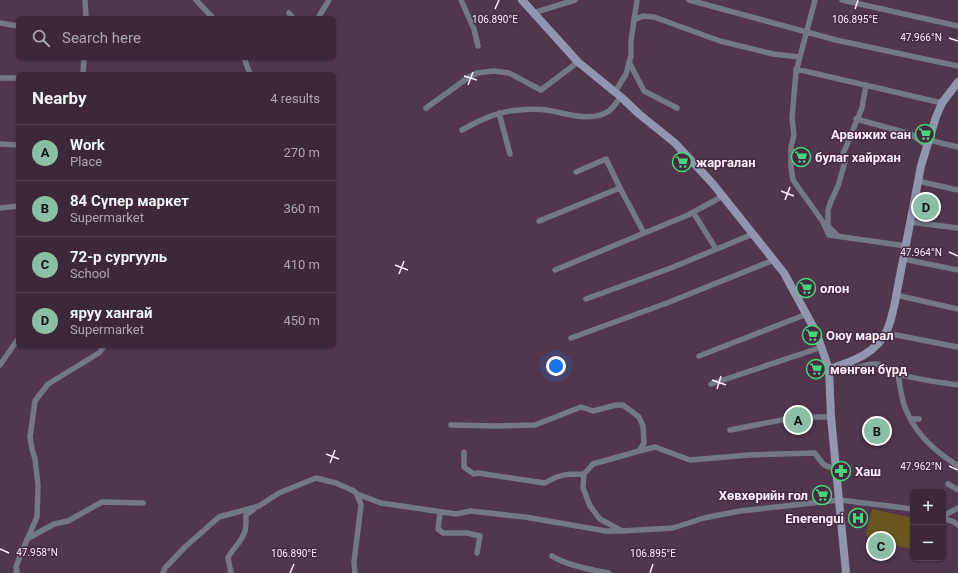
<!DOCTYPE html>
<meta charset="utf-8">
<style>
:root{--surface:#3d283a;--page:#483445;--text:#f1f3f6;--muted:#ada6af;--line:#564454;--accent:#8abfa5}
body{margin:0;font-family:Roboto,sans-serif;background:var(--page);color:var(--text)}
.controls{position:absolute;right:12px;bottom:12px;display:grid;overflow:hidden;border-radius:6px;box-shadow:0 1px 3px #0004}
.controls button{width:36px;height:36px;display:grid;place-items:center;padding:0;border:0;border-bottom:1px solid var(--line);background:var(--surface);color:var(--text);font:20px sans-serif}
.you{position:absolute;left:556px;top:366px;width:14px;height:14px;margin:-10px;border:3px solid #fff;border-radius:50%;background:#1a73e8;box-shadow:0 0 0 6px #1a73e833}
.badge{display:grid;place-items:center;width:26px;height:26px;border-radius:50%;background:var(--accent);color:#111;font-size:13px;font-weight:700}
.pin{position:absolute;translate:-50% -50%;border:2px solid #fff;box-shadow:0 1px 4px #0006}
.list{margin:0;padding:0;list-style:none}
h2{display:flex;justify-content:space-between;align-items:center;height:52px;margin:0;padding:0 16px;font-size:17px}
h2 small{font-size:13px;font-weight:400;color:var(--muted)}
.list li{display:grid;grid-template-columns:26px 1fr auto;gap:12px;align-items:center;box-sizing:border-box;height:56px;padding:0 16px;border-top:1px solid var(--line)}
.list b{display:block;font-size:15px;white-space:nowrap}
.list p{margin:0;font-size:13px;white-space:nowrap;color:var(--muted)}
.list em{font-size:13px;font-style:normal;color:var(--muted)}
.icon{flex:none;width:22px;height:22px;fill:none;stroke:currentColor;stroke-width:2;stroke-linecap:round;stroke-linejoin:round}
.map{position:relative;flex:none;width:958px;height:573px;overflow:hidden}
.search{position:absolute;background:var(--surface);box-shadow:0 1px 3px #0004;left:16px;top:16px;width:320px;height:44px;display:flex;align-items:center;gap:10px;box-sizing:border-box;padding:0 14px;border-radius:6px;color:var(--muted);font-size:15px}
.panel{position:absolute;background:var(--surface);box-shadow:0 1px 3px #0004;left:16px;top:72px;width:320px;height:276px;border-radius:6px}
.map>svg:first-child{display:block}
.park{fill:#695720}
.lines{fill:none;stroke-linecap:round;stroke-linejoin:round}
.minor{stroke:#737887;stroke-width:5.5}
.secondary{stroke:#8f96ae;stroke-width:8}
.ticks{fill:none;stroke:#fdecfa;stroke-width:1.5}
.labels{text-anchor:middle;stroke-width:3;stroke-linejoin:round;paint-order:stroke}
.poi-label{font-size:13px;font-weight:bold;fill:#fdecfa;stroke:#462b42;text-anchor:start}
.ticks-label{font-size:10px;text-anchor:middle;fill:#fdecfa;stroke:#462b42;stroke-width:3;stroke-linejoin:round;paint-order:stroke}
</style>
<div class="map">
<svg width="958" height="573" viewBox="0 0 958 573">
<rect width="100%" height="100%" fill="#51364d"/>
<!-- park -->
<path class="park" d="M872,509L913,518V549L869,540L866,534Z"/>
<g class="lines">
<!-- minor -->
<path class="minor" d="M85,0L86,18
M196,0L213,18
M461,0L474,29L478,46
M689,0L836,40L958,66
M815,0L796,72L792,118L794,135L791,147V167L793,180L823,222L829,235L906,246
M842,0L958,26
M289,13L293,18
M533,13L575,0
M318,18L329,0
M634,20L643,16L654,17L720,41L773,54L799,57
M0,23L18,26
M244,58L250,74
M629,62L644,91L677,108
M796,69L942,103
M83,74L84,58
M0,78H18
M615,92L626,74L631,56V41L637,0
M426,108L469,77L477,73L494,71L509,73L541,90L578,62
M499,113L510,154
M856,119L911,134L927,146
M462,130C480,120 498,111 519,110C528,109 538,109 547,110C565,113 591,123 609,111C614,107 617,101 621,97
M929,140L958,147
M0,144L18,145
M576,172L606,159L620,188L644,233
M918,181L958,190
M0,208L18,206
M693,212L716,249
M539,221L620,188
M910,222L958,228
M838,236L828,226V210L831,201L838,186L845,162L843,154L862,108L866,85
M903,259L958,270
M555,270L688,215L723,196
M896,295L958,309
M586,299L671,268L753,234
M886,333L958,347
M571,338L667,303L774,260
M699,356L807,314
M844,364C858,373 862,363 876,364C885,365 891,372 899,374C918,380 938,382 958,385
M0,365L18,339
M898,374C900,386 901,399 906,410C917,436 935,451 958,466
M711,384L822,347
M911,419H919
M451,425L495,426L535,425L581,407L593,411L616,405H623L639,417L643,426L644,443L639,451L593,464L584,474L583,488L590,506L600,519L622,531L673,528L704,518L740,511L840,500L913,509
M730,430L797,417H831
M639,451L655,447L690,460L749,455L815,453C822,463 823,467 836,468
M464,452V467L474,474L478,473L545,483C560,474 566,474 584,474
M948,484L958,490
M440,512L438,529L443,533H467L480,536L477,553
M943,516L958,508
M943,518L954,522L958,525
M27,539L54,524L68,521L102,502L143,503
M552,556C563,564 595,571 609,573
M17,573L16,567L20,556L37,517L38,485L35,459L32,449L30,437L35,401L48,384L99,353L104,346
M163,573L165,568L186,546L219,517L259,506L279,493L316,478L336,483L354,491L357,494L381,503L456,514L470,511L525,517L606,531H621
M231,573L228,558C232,549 242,542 245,531C246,527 246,520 246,515L254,509
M355,573L354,562L361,505L357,494"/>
<!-- secondary -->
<path class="secondary" d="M522,0L578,62L621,97L639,114L675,143L713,184L784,273L816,332L829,369L831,417L846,573
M829,369C852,362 878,353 888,328C891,321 892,314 894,307L921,166L936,117L942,103L958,82"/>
</g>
<!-- ticks -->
<path class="ticks" d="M495,9L499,0M855,9L858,0M949,38L958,41M464,76L477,80M468,85L473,72M781,191L794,196M785,200L790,187M949,252L958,256M395,265L408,270M399,274L404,261M712,380L726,385M717,389L721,376M326,454L339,459M330,463L335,450M949,466L958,470M0,549L9,553M290,573L294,564M650,573L653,564"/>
<!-- icons -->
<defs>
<symbol id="supermarket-ring" viewBox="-11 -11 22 22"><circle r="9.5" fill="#462b42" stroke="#46d77a" stroke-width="1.5"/><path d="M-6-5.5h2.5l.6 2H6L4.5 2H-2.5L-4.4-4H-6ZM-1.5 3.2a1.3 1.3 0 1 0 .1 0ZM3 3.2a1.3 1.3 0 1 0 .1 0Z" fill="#46d77a"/></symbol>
<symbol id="pharmacy-ring" viewBox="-11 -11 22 22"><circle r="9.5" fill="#462b42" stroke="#46d77a" stroke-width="1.5"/><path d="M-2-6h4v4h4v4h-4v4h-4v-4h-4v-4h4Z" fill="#46d77a"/></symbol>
<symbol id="hospital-ring" viewBox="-11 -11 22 22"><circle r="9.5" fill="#462b42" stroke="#46d77a" stroke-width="1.5"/><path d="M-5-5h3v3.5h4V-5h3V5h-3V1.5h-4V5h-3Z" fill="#46d77a"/></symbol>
</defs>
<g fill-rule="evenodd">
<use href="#supermarket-ring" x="914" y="123" width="22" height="22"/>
<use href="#supermarket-ring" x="790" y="146" width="22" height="22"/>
<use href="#supermarket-ring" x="671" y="151" width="22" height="22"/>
<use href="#supermarket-ring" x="795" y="277" width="22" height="22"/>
<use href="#supermarket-ring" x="801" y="324" width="22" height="22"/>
<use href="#supermarket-ring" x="805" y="358" width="22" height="22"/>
<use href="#pharmacy-ring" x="830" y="460" width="22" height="22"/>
<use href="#supermarket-ring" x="811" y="484" width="22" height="22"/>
<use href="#hospital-ring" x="847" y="507" width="22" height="22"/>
</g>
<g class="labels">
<!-- poi labels -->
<g class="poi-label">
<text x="911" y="139" text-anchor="end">Арвижих сан</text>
<text x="815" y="162">булаг хайрхан</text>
<text x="696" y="167">жаргалан</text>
<text x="820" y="293">олон</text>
<text x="826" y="340">Оюу марал</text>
<text x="830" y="374">мөнгөн бүрд</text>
<text x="855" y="476">Хаш</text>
<text x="808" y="500" text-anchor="end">Хөвхөрийн гол</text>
<text x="844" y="523" text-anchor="end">Enerengui</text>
</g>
</g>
<g class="ticks-label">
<text x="495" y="23">106.890°E</text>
<text x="855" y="23">106.895°E</text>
<text x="921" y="41">47.966°N</text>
<text x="921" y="256">47.964°N</text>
<text x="921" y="470">47.962°N</text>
<text x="37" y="556">47.958°N</text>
<text x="294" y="557">106.890°E</text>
<text x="653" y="557">106.895°E</text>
</g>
</svg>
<div class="controls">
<button>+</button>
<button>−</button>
</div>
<div class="you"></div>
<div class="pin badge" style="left:798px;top:420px">A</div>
<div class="pin badge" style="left:877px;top:431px">B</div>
<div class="pin badge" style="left:881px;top:546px">C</div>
<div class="pin badge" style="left:926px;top:207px">D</div>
<div class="search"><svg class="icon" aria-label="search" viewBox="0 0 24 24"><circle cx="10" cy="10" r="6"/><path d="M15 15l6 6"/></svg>Search here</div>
<section class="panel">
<h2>Nearby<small>4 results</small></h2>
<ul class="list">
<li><span class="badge">A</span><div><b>Work</b><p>Place</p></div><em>270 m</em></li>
<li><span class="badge">B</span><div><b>84 Сүпер маркет</b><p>Supermarket</p></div><em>360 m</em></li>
<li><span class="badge">C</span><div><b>72-р сургууль</b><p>School</p></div><em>410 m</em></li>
<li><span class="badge">D</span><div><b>яруу хангай</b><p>Supermarket</p></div><em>450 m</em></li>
</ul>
</section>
</div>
